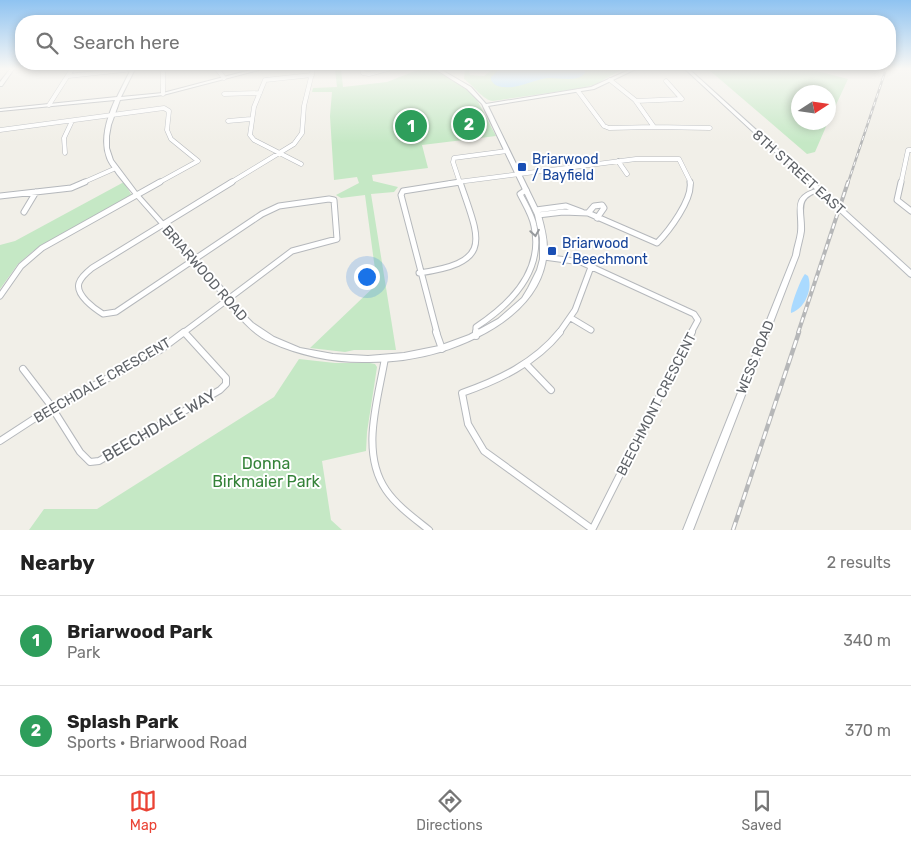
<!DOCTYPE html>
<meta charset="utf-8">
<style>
:root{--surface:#fff;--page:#f2f2f2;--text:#222;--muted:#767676;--line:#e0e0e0;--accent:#ea4335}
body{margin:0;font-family:Rubik,sans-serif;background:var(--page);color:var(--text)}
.compass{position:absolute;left:791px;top:85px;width:45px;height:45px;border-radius:50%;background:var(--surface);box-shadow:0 2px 8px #0003;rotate:78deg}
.you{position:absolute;left:366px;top:276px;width:18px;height:18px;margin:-12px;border:4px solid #fff;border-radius:50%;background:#1a73e8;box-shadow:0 0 0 8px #1a73e833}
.badge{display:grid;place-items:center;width:32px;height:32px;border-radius:50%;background:var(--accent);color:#fff;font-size:16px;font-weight:700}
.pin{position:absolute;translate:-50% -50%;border:2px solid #fff;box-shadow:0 1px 5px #0006}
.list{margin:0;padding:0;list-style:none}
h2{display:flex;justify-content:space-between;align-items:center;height:65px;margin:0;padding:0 20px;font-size:21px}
h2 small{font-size:16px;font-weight:400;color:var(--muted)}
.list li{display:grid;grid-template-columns:32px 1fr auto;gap:15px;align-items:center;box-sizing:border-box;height:90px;padding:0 20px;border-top:1px solid var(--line)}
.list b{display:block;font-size:19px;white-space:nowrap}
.list p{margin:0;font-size:16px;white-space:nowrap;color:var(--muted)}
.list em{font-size:16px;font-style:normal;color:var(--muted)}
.icon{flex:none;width:28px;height:28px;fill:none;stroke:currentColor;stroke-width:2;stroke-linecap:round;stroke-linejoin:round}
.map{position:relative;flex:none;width:911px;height:530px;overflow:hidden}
.search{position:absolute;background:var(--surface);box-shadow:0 2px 8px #0003;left:15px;right:15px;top:15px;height:55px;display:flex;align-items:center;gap:12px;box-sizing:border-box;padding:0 18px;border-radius:20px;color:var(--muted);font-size:19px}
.sheet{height:245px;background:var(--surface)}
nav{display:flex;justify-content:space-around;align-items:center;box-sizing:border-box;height:70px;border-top:1px solid var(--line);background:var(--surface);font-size:14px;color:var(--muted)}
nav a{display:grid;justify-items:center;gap:2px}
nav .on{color:var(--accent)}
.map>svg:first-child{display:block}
.green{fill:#c5e8c5}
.water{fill:#aadaff}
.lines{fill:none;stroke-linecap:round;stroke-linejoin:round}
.minor-far2-casing{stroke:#b5b8bc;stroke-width:5}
.minor-far1-casing{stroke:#b5b8bc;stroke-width:7}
.minor-casing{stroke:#b5b8bc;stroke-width:8}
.tertiary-casing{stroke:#b5b8bc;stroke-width:2}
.secondary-casing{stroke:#b6babf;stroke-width:2}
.minor-far2{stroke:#fff;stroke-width:4}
.minor-far1{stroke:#fff;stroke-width:5}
.minor{stroke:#fff;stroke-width:6}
.tertiary{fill:#fff;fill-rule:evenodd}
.secondary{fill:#fff;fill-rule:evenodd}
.rail-far2-casing{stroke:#b6b7b8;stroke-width:2.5}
.rail-far1-casing{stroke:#b6b7b8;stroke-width:4}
.rail-casing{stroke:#b6b7b8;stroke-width:4.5}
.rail-far2{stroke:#fff;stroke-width:1;stroke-dasharray:4.5;stroke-linecap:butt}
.rail-far1{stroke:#fff;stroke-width:2;stroke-dasharray:5.5;stroke-linecap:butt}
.rail{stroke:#fff;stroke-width:2.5;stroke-dasharray:8;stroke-linecap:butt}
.oneway{stroke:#979a9d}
.transit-dot{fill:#1a4fb4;stroke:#fff;stroke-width:2}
.labels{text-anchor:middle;stroke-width:4;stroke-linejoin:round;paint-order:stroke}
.transit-label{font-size:14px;fill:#164399;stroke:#fff;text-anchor:start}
.street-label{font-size:14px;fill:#5f6368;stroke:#fff}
.near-street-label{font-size:16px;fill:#5f6368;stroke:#fff}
.near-park-label{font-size:16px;fill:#348238;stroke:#fff}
</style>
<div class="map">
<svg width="911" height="530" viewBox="0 0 911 530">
<rect width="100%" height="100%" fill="#f1efe8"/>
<!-- green -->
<path class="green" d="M335,69H341L343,87L387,82L420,69H432L456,82L475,96L496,136L422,145L428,168L372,175L373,181L398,187L394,192L371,194L396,350H354L345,352L310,348L377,284L365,195L341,198L336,195L359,183L357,177L334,180L330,116L332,92H312L313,88L337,87Z
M465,69H469L470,75L484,76L493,69H620L621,70L596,84L583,88L493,101C484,101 472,84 464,79Z
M708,69H809L848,79L828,122V92H798V122H828L815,152L807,154Z
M124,182L132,196L33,251L18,264L0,289V245L15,241Z
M299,359L335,363H370L375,364L377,367L367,432L366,451L322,461L331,520L342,530H29L44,509H97L274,397Z"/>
<!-- water -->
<path class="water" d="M500,69H584L585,73C577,83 559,77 547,78C533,80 518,89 504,87C498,87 494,85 491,80V77Z
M805,274L808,276C813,289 805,309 791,313C790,307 801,278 805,274Z"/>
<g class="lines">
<defs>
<path id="minor-far2" d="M217,69L224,78
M362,69L363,73L369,74L388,69
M163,72V94
M68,76L133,69
M578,91L604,126L609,128L654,127L635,100L610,80
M224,94L260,93
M636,101L682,99L666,81
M49,105L72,69
M228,121L251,119
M654,127L710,128
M0,130L164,108L169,111L167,130L171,139L198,161L158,183
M65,153L64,138L72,121
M618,161L627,174
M301,164L254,140L250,135L254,107L265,80L312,75
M82,183L116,168
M230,183L294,144L302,133L304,106L313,69
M450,183L636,159H679L691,183
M460,183L453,162L454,158L507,151
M901,183L908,150H911"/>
<path id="minor-far1" d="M901,182L897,200L911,211
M0,196L71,188L85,182
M536,210L566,206L582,212
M24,212L36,192
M588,213L594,206L602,205L604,208L597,218
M538,215L563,212L588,213L657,243C669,231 693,199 690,182
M544,257L581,262L694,314L698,320L691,333
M419,273C494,262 480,241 460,182
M0,296L21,266L42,248L160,182
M571,318L591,330
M183,333L292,251L337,239L334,200L329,199L279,206L262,214L116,312L103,314C95,309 75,295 79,283C81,277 87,272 92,268L232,182
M437,333L401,195L403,191L460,182
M476,333V327C511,304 544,271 534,226C532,215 525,204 520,194L526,190
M559,333L575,310L591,267"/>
<path id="minor" d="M436,332L442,349
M476,332V336
M560,332C535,363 499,380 462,393L468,424L484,451L592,529
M385,358C378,400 360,452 386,490C397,506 414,518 429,530
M526,364L551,390
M23,369L49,403L80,452L90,462L99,461L220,390L226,384V378L185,333
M0,441L43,413L160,350L184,332
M592,530L692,332"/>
<path id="tertiary" d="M131,69H135L121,97L163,93L254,69H260L259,70L163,95L120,100L111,125L109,136V148L113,160L137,192L195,257L221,285L242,312L253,323L274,337L300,348L333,354L368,356L404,353L439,346L469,335L498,319L522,298L528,288L537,270L540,259V238L535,215L482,104L467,89L435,69H440L471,87L486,104L591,87L631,69H636L594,89L488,106L541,215C544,226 547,237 547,248C546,305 488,337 440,352C417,359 393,362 369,362C335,363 301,356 270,342C246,331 233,308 216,289C208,279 199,271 191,261C180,249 170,236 159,223C145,207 130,191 117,174C114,169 109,164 107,158C100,139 107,118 115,100L0,111V109L117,97Z
M819,188L822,190L821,191C795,198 805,211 804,231C803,239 800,247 799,255L693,530H683L793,255C794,247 797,240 798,232C800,209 789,196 819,188Z"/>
<path id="secondary" d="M10,69H14L2,86H0V82Z
M685,69H689L911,270V277L909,276Z
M0,109H3V110L0,111Z"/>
</defs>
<!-- minor-far2 casing -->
<use href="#minor-far2" class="minor-far2-casing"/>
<!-- minor-far1 casing -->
<use href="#minor-far1" class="minor-far1-casing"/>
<!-- minor casing -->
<use href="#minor" class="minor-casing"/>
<!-- tertiary casing -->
<use href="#tertiary" class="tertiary-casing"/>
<!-- secondary casing -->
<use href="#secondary" class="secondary-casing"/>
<!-- minor-far2 -->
<use href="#minor-far2" class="minor-far2"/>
<!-- minor-far1 -->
<use href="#minor-far1" class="minor-far1"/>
<!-- minor -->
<use href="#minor" class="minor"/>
<!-- tertiary -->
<use href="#tertiary" class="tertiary"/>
<!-- secondary -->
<use href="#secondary" class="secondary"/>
<defs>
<path id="rail-far2" d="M848,183L886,69"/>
<path id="rail-far1" d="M798,333L848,182"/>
<path id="rail" d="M733,530L799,332"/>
</defs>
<!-- rail-far2 casing -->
<use href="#rail-far2" class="rail-far2-casing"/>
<!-- rail-far1 casing -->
<use href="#rail-far1" class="rail-far1-casing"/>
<!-- rail casing -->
<use href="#rail" class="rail-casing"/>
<!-- rail-far2 -->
<use href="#rail-far2" class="rail-far2"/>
<!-- rail-far1 -->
<use href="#rail-far1" class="rail-far1"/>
<!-- rail -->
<use href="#rail" class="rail"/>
</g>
<!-- one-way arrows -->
<defs><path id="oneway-chevron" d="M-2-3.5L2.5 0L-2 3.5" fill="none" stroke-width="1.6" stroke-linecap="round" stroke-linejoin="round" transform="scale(1.25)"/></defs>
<use class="oneway" href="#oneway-chevron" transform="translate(535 233) rotate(81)"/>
<!-- sky -->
<linearGradient id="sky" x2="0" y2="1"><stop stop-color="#8fc3f1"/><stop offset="0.48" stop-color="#f9f8f5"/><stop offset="1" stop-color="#f9f8f5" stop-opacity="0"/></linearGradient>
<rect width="911" height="143" fill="url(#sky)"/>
<!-- markers -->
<g class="transit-dot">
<rect x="517" y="162" width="10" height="10" rx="2.5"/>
<rect x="547" y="246" width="10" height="10" rx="2.5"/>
</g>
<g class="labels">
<!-- transit labels -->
<g class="transit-label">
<text x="532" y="164">Briarwood<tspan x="532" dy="16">/ Bayfield</tspan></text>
<text x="562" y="248">Briarwood<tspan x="562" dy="16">/ Beechmont</tspan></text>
</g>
<!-- street labels -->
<g class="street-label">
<text transform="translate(799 172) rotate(42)" y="5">8TH STREET EAST</text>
<text transform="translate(205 273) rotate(49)" y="5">BRIARWOOD ROAD</text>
<text transform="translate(755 357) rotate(-68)" y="5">WESS ROAD</text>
<text transform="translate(102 380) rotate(-30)" y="5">BEECHDALE CRESCENT</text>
<text transform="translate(656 404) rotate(-63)" y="5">BEECHMONT CRESCENT</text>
</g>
<!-- near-street labels -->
<g class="near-street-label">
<text transform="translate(159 425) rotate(-30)" y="6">BEECHDALE WAY</text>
</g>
<!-- near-park labels -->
<g class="near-park-label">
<text x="266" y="469">Donna<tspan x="266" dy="18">Birkmaier Park</tspan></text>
</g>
</g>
</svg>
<svg class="compass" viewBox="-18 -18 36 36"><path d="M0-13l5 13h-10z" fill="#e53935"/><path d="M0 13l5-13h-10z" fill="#767676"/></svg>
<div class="you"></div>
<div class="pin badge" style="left:411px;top:126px;background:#2e9e5b">1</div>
<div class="pin badge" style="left:469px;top:124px;background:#2e9e5b">2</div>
<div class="search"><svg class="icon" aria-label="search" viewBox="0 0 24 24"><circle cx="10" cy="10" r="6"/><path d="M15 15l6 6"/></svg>Search here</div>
</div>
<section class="sheet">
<h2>Nearby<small>2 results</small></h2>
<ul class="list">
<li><span class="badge" style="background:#2e9e5b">1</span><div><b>Briarwood Park</b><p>Park</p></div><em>340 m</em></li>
<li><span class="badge" style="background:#2e9e5b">2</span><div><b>Splash Park</b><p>Sports · Briarwood Road</p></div><em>370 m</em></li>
</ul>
</section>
<nav>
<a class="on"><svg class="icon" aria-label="map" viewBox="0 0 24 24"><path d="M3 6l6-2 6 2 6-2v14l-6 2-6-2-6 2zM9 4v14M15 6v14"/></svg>Map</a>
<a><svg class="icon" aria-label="directions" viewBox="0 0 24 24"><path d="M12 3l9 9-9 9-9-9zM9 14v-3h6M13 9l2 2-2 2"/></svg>Directions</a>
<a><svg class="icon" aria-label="saved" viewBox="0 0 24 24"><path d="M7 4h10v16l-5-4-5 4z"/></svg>Saved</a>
</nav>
